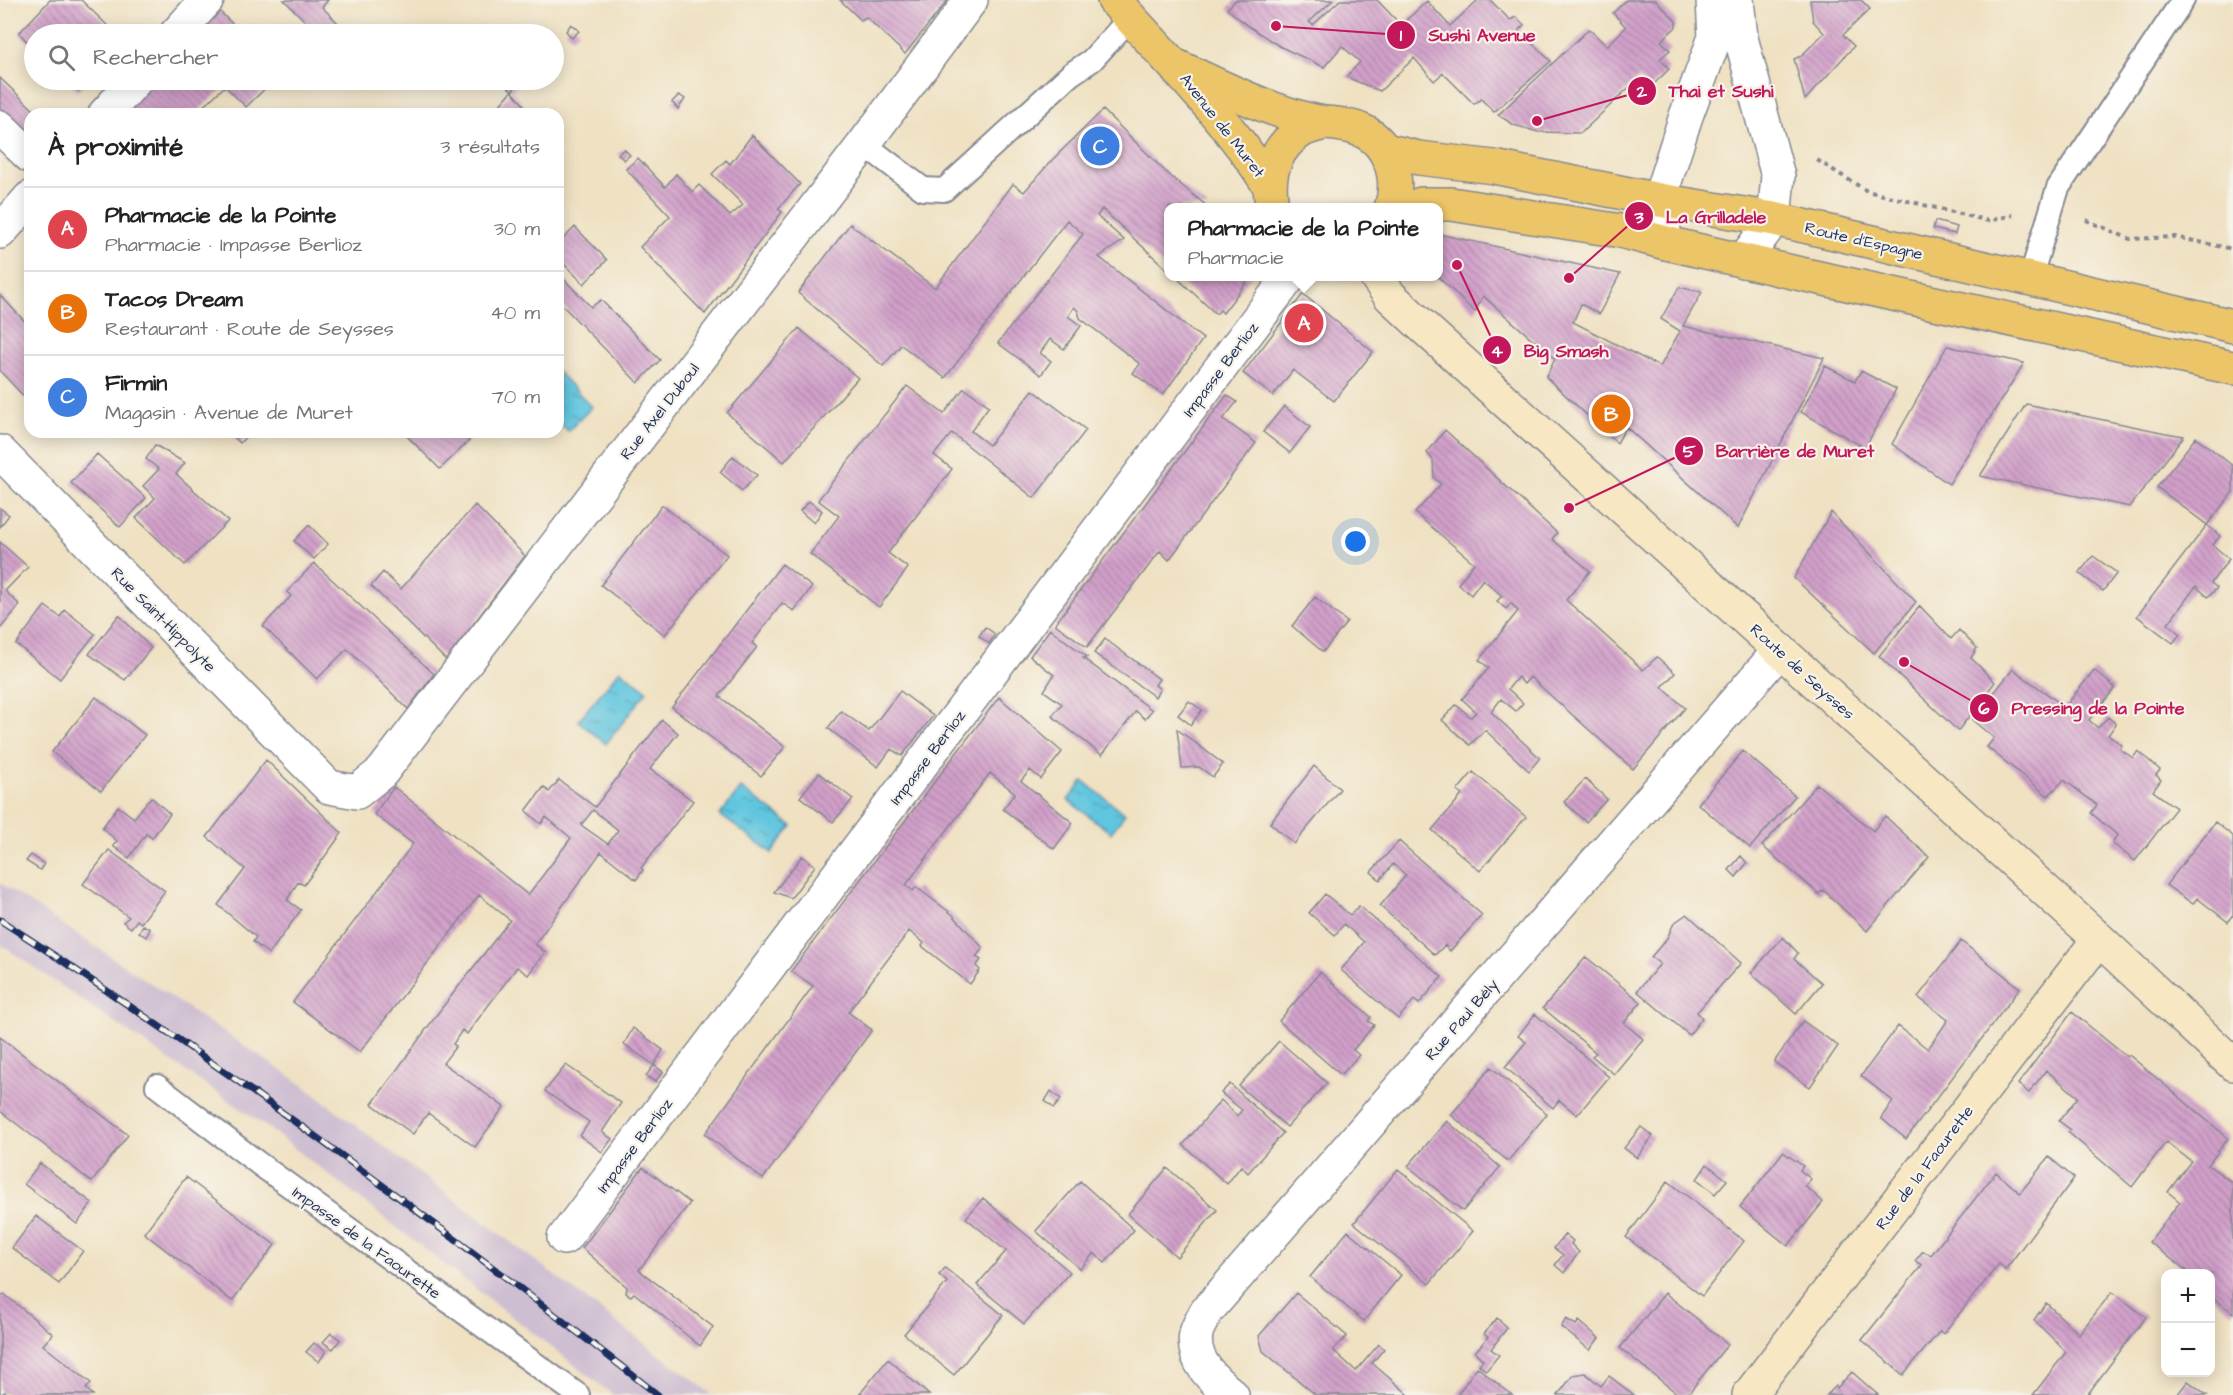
<!DOCTYPE html>
<html lang="fr">
<meta charset="utf-8">
<style>
:root{--surface:#fff;--page:#f6f6f6;--text:#222;--muted:#767676;--line:#e0e0e0;--accent:#7c3aed}
body{margin:0;font-family:"Architects Daughter",sans-serif;background:var(--page);color:var(--text)}
.controls{position:absolute;right:18px;bottom:18px;display:grid;overflow:hidden;border-radius:12px;box-shadow:0 3px 15px #0003}
.controls button{width:54px;height:54px;display:grid;place-items:center;padding:0;border:0;border-bottom:2px solid var(--line);background:var(--surface);color:var(--text);font:30px sans-serif}
.you{position:absolute;left:1356px;top:542px;width:21px;height:21px;margin:-15px;border:4px solid #fff;border-radius:50%;background:#1a73e8;box-shadow:0 0 0 9px #1a73e833}
.badge{display:grid;place-items:center;width:39px;height:39px;border-radius:50%;background:var(--accent);color:#fff;font-size:20px;font-weight:700}
.pin{position:absolute;translate:-50% -50%;border:3px solid #fff;box-shadow:0 2px 6px #0006}
.popup{position:absolute;left:1164px;top:203px;width:279px;height:78px;box-sizing:border-box;display:grid;place-content:center;border-radius:12px;background:var(--surface);filter:drop-shadow(0 2px 4px #0005);font-size:20px;white-space:nowrap;color:var(--muted)}
.popup b{font-size:22px;color:var(--text)}
.popup::after{content:'';position:absolute;left:50%;top:100%;margin-left:-12px;border:12px solid transparent;border-top-color:var(--surface)}
.list{margin:0;padding:0;list-style:none}
h2{display:flex;justify-content:space-between;align-items:center;height:78px;margin:0;padding:0 24px;font-size:26px}
h2 small{font-size:20px;font-weight:400;color:var(--muted)}
.list li{display:grid;grid-template-columns:39px 1fr auto;gap:18px;align-items:center;box-sizing:border-box;height:84px;padding:0 24px;border-top:2px solid var(--line)}
.list b{display:block;font-size:22px;white-space:nowrap}
.list p{margin:0;font-size:20px;white-space:nowrap;color:var(--muted)}
.list em{font-size:20px;font-style:normal;color:var(--muted)}
.icon{flex:none;width:33px;height:33px;fill:none;stroke:currentColor;stroke-width:2;stroke-linecap:round;stroke-linejoin:round}
.map{position:relative;flex:none;width:2233px;height:1395px;overflow:hidden}
.search{position:absolute;background:var(--surface);box-shadow:0 3px 15px #0003;left:24px;top:24px;width:540px;height:66px;display:flex;align-items:center;gap:15px;box-sizing:border-box;padding:0 21px;border-radius:33px;color:var(--muted);font-size:22px}
.panel{position:absolute;background:var(--surface);box-shadow:0 3px 15px #0003;left:24px;top:108px;width:540px;height:330px;border-radius:18px}
.map>svg:first-child{display:block}
.railway{fill:#cebed1}
.water{fill:url(#water-ripples);stroke:#3e7a9e;stroke-width:1.5}
.building{fill:url(#building-back-hatch);fill-rule:evenodd}
.lines{fill:none;stroke-linecap:round;stroke-linejoin:round}
.lane-casing{stroke:#858890;stroke-width:26}
.street-casing{stroke:#858890;stroke-width:36}
.secondary-casing{stroke:#858890;stroke-width:36}
.primary-casing{stroke:#858890;stroke-width:36}
.path{stroke:#858890;stroke-width:4;stroke-dasharray:4.5 4.5;stroke-linecap:butt}
.lane{stroke:#fff;stroke-width:22}
.street{stroke:#fff;stroke-width:33}
.secondary{stroke:#f7e8c3;stroke-width:33}
.primary{stroke:#ecc569;stroke-width:33}
.rail-casing{stroke:#1b2f5e;stroke-width:7}
.rail{stroke:#f7f3e8;stroke-width:4.5;stroke-dasharray:14;stroke-linecap:butt}
.labels{text-anchor:middle;stroke-width:4.5;stroke-linejoin:round;paint-order:stroke}
.street-label{font-size:16px;fill:#1b2f5e;stroke:#f7f3e8}
.leader{fill:none;stroke:#c2185b;stroke-width:2}
.callout-dot{fill:#c2185b;stroke:#f7f3e8;stroke-width:2}
.mark-label{font-size:18px;text-anchor:middle;font-weight:bold;fill:#fff}
.callout-label{font-size:18px;text-anchor:middle;font-weight:bold;fill:#c2185b;stroke:#f7f3e8;stroke-width:4.5;stroke-linejoin:round;paint-order:stroke}
</style>
<div class="map">
<svg width="2233" height="1395" viewBox="0 0 2233 1395">
<defs>
<pattern id="water-ripples" width="26" height="14" patternUnits="userSpaceOnUse" patternTransform="scale(1.5)"><rect width="26" height="14" fill="#61c6df"/><path d="M2 4q2-2 4 0t4 0M15 11q2-2 4 0t4 0" fill="none" stroke="#4fa1b8"/></pattern>
<pattern id="building-back-hatch" width="6" height="6" patternUnits="userSpaceOnUse" patternTransform="scale(1.5)"><rect width="6" height="6" fill="#d2a0ca"/><path d="M-1 5l2 2M0 0l6 6M5-1l2 2" fill="none" stroke="#aa83a7"/></pattern>
</defs>
<rect width="100%" height="100%" fill="#f7f3e8"/>
<filter id="ink" filterUnits="userSpaceOnUse"><feTurbulence type="fractalNoise" baseFrequency=".0167" numOctaves="2"/><feDisplacementMap in="SourceGraphic" scale="12" xChannelSelector="R" yChannelSelector="G"/><feConvolveMatrix kernelMatrix="1 2 1 2 8 2 1 2 1" color-interpolation-filters="sRGB"/></filter>
<filter id="wash" filterUnits="userSpaceOnUse"><feTurbulence type="fractalNoise" baseFrequency=".008" numOctaves="4" result="noise"/><feDisplacementMap in="SourceGraphic" scale="24" xChannelSelector="R" yChannelSelector="G"/><feGaussianBlur stdDeviation="1.35" result="paint"/><feColorMatrix in="noise" values="0 0 0 0 0 0 0 0 0 0 0 0 0 0 0 0 0 1.4 0 .05"/><feComposite in="paint" operator="in"/></filter>
<g filter="url(#wash)">
<rect width="100%" height="100%" fill="#efe1c2"/>
<!-- railway -->
<path class="railway" d="M0,883L296,1080L713,1395H613L267,1127L0,944Z"/>
<!-- water -->
<path class="water" d="M558,372L592,407L568,431L558,421Z
M620,670L647,691L606,744L578,721Z
M1083,781L1125,814L1111,833L1068,800Z
M741,788L792,826L772,853L720,815Z"/>
<g id="blocks">
<!-- building -->
<path class="building" d="M50,0H81L109,27L102,34H34V49L19,33Z
M284,0H328L322,7L349,34H318Z
M840,0H948L905,54L866,17L861,20Z
M1236,0H1333L1309,22L1313,25L1340,0H1377L1401,25L1427,1L1450,26L1478,0H1490L1510,20L1516,17L1524,25L1519,31L1551,61L1494,112L1481,99L1474,104L1443,73L1434,81L1414,58L1380,91L1346,77L1360,62L1342,46L1324,67L1281,47L1248,26L1227,9Z
M1626,0H1656L1676,21V27L1661,41L1670,50L1660,59L1669,69L1649,89L1639,78L1581,133L1538,132L1514,125L1498,115L1589,29L1607,46L1626,27L1613,13Z
M1810,0H1861L1870,9L1843,35L1854,46L1805,100L1794,59L1801,56L1824,33L1813,21Z
M216,8L243,34H193Z
M571,24L579,31L572,38L566,31Z
M0,78L38,114H30V140L0,113Z
M66,80H89L78,91Z
M153,80H274L246,107L225,86L195,114H123Z
M506,80H513L518,84L512,91L504,82Z
M512,91L524,105L516,114H492Z
M679,95L685,99L678,109L672,102Z
M1103,110L1168,174L1208,207H1169V271L1102,209L1097,216L1124,240L1099,257L1203,339L1163,395L1133,373L1140,364L1080,318L1078,311L1074,307L1068,316L1081,326L1064,349L1050,339L1040,353L1051,361L1041,375L998,343L1083,234L1067,220L945,378L901,345L883,366L798,293L850,224L935,288L1013,184L1024,192L1052,160Z
M752,135L800,184L778,209L782,212L705,314L640,247L670,216L626,169L638,158L665,187L676,174L692,192L699,185L730,216L743,205L712,174L726,160L730,164Z
M624,149L630,155L624,160L618,154Z
M1935,221L1957,227L1955,234L1933,229Z
M575,227L607,260L584,284L558,258V244Z
M1439,234L1620,274L1599,314L1581,304L1573,322L1660,367L1680,331L1661,319L1679,287L1702,292L1683,326L1824,358L1738,528L1626,427L1617,443L1546,377L1555,359L1483,296L1475,312L1437,276H1439Z
M558,273L591,307L601,300L660,360L638,383L558,301Z
M1175,276H1251L1223,313L1220,310L1216,314Z
M1303,294L1373,352L1334,401L1293,370L1273,396L1243,373Z
M0,295L30,327V403L0,371Z
M799,328L858,378L784,462L727,413Z
M1947,346L2024,363L1949,484L1892,444Z
M1825,366L1855,381L1861,371L1896,389L1865,448L1801,412Z
M907,386L944,414L964,388L989,406L971,431L989,445L1033,390L1086,430L1034,498L952,433L934,455L952,469L888,553L908,568L879,607L810,554L839,516L818,500Z
M1227,395L1237,402L1223,419L1256,443L1169,560L1160,551L1087,647L1055,624Z
M2026,404L2166,433L2184,436L2130,507L1980,476Z
M1284,406L1310,427L1290,453L1263,432Z
M1445,430L1557,533L1552,539L1590,571L1566,600L1643,670L1657,657L1675,673L1662,687L1685,708L1633,769L1530,677L1524,684L1518,677L1508,689L1523,703L1516,711L1501,699L1491,712L1540,758L1529,771L1485,730L1470,745L1442,720L1456,705L1471,717L1476,712L1462,699L1489,668L1479,660L1518,611L1511,603L1506,609L1497,601L1502,596L1483,579L1471,595L1458,584L1474,563L1415,513L1441,484L1434,478L1433,460L1427,453Z
M229,432H250L240,443Z
M403,432H460L469,441L440,469Z
M2196,437L2233,466V492L2207,525L2220,536L2213,545L2229,559L2211,583L2217,588L2208,597L2196,586L2168,624L2180,634L2173,643L2137,616L2207,525L2157,487Z
M155,445L185,463L176,474L228,521L185,565L136,518L155,498L143,486L159,469L146,459Z
M97,454L146,498L120,527L71,483Z
M733,456L757,475L742,491L720,472Z
M809,501L822,511L814,523L800,511Z
M475,505L525,556L446,660L371,586L383,572L401,589Z
M662,505L727,555L665,635L601,585Z
M0,508L9,515L0,527Z
M1831,512L1916,602L1874,653L1794,578Z
M309,525L328,544L314,559L294,541Z
M0,542L28,567L5,591L20,605L0,629Z
M2093,556L2117,573L2103,591L2079,573Z
M314,563L434,674L408,709L347,649L317,679L263,626L291,596L287,592Z
M782,564L812,587L794,611L782,603L752,643L757,647L719,696L785,747L761,776L672,707Z
M1315,597L1347,622L1323,652L1292,626Z
M45,606L60,617L65,610L95,634L60,679L16,644Z
M1920,606L1951,639L1959,630L1977,648L1971,658L1995,682L1958,731L1879,656Z
M119,615L151,648L125,680L89,654Z
M985,627L995,634L989,644L979,636Z
M1050,629L1087,657L1083,658L1152,710L1145,719L1136,711L1102,755L1052,716L1062,704L1044,691L1054,675L1030,656Z
M1105,639L1159,679L1155,685L1160,689L1155,697L1094,653Z
M2013,669L2065,707L2094,670L2115,688L2089,720L2098,728L2108,717L2116,724L2108,735L2122,745L2120,749L2133,758L2138,751L2160,770L2156,775L2161,780L2153,791L2176,808L2135,861L2112,843L2117,835L2091,813L2097,805L2064,780L2048,796L1987,747L1994,738L1972,720Z
M900,691L933,716L902,756L891,749L878,767L828,728L841,711L869,731Z
M96,697L145,735L101,791L52,752Z
M999,697L1062,752L1041,779L1030,770L1021,781L1073,823L1054,849L1003,809L1015,793L990,773L906,885L913,891L916,887L952,914L983,948L976,957L981,960L976,966L980,970L970,984L922,946L924,943L909,931L848,1012L872,1030L763,1179L705,1134L813,986L791,971Z
M1189,701L1202,710L1191,725L1178,715Z
M662,720L678,733L650,769L693,801L641,868L643,870L636,880L601,852L535,944L545,952L528,975L517,967L467,1034L462,1030L453,1044L456,1046L443,1063L504,1107L475,1147L428,1113L413,1134L372,1104L438,1013L510,920L479,895L360,1052L293,1002L413,844L374,814L394,787L528,895L571,838L546,817L541,824L526,811L544,787L549,792L559,780L595,807ZM593,810L618,830L608,844L581,825Z
M1177,729L1223,764L1213,777L1199,767L1182,768Z
M1743,751L1795,796L1750,848L1698,804Z
M266,760L342,833L304,885L298,882L287,900L301,910L269,954L253,942L256,937L218,905L245,869L207,837Z
M1314,766L1340,789L1294,844L1270,823Z
M1473,772L1526,817L1480,871L1432,830L1462,795L1457,791Z
M819,773L853,799L833,822L800,797Z
M1585,779L1607,799L1586,822L1564,802Z
M1817,784L1873,831L1885,816L1929,857L1867,931L1823,890L1819,894L1762,846Z
M151,797L170,814L152,838L146,834L129,858L113,846L117,841L102,828L118,806L134,818Z
M2215,822L2233,836V916L2228,922L2197,898L2193,904L2166,885Z
M1399,841L1482,915L1450,951L1445,945L1435,955L1380,906L1406,875L1393,864L1380,880L1371,872Z
M109,850L165,891L141,923L137,920L131,928L123,922L129,917L83,884Z
M31,855L44,864L40,870L26,861Z
M802,856L815,866L791,898L774,892Z
M1741,856L1747,863L1736,877L1729,870Z
M1325,894L1350,915L1359,906L1442,977L1419,1004L1414,1000L1398,1019L1341,970L1364,942L1344,924L1335,935L1309,913Z
M1687,914L1741,963L1697,1012L1702,1018L1689,1035L1637,991L1660,964L1651,957L1667,938L1674,923Z
M143,925L150,929L146,937L139,932Z
M1783,937L1798,953L1794,959L1822,983L1796,1014L1751,973Z
M1961,941L2020,988L1906,1139L1881,1118L1893,1101L1861,1076L1898,1026L1928,1049L1948,1020L1918,997Z
M1586,957L1641,1002L1624,1023L1643,1039L1614,1074L1592,1056L1596,1053L1543,1008Z
M1320,972L1371,1017L1368,1021L1374,1025L1353,1050L1359,1055L1341,1075L1279,1021Z
M2072,1012L2127,1057L2129,1055L2228,1138L2208,1165L2233,1183V1313L2211,1296V1274H2185L2187,1271L2149,1242L2180,1202L2168,1192L2191,1161L2166,1142L2132,1187L2068,1132L2071,1130L2059,1121L2078,1097L2046,1070L2029,1093L2018,1084Z
M1535,1014L1609,1077L1577,1115L1559,1100L1553,1108L1505,1067L1526,1042L1518,1036Z
M1803,1021L1838,1046L1810,1087L1774,1062Z
M633,1028L663,1050L654,1065L624,1044Z
M0,1037L128,1135L92,1182L0,1111Z
M1279,1041L1327,1083L1287,1127L1239,1086Z
M566,1065L621,1103L602,1132L612,1139L602,1152L580,1136L589,1122L545,1091Z
M654,1065L663,1072L655,1082L646,1076Z
M1491,1067L1547,1114L1508,1161L1451,1115Z
M1230,1084L1283,1133L1248,1173L1241,1166L1227,1184L1183,1145L1221,1100L1237,1116L1242,1110L1221,1093Z
M1051,1091L1061,1099L1054,1108L1045,1101Z
M1447,1121L1500,1167L1463,1211L1408,1166Z
M1641,1127L1653,1136L1637,1158L1624,1148Z
M1783,1152L1803,1166L1800,1170L1811,1179L1805,1186L1823,1202L1788,1246L1740,1207Z
M2049,1157L2074,1178L2005,1270L1999,1264L1943,1334L1940,1331L1903,1375L1862,1340L1922,1265L1915,1261L1923,1251L1931,1255L1996,1172L2020,1193Z
M40,1163L92,1203L77,1224L24,1184Z
M1707,1164L1727,1180L1715,1194L1697,1179Z
M643,1167L690,1203L639,1270L713,1327L700,1346L634,1293L631,1296L626,1293L627,1287L582,1248Z
M1167,1168L1217,1210L1177,1257L1128,1214Z
M1398,1169L1473,1231L1429,1284L1354,1223Z
M186,1177L275,1245L232,1301L144,1233Z
M1080,1181L1134,1230L1105,1263L1094,1253L1080,1269L1036,1231Z
M1668,1181L1744,1241L1702,1296L1626,1237Z
M983,1198L1070,1272L1024,1324L977,1285L1006,1251L966,1218Z
M36,1216L83,1251L59,1284L12,1248Z
M1348,1231L1401,1275L1364,1321L1310,1277Z
M1565,1234L1573,1241L1571,1244L1579,1252L1564,1273L1555,1265L1563,1255L1554,1248Z
M945,1268L1003,1315L954,1375L904,1334L947,1282L939,1275Z
M2112,1292L2146,1317L2087,1395H2033L2066,1352L2034,1320L2046,1303L2079,1334Z
M1296,1293L1347,1336L1333,1350L1356,1371L1379,1344L1384,1349L1372,1363L1409,1395H1316L1263,1351L1259,1336Z
M1665,1293L1728,1344L1687,1395H1679L1620,1348Z
M4,1294L53,1334L43,1345L91,1383L86,1389L93,1395H9L5,1392L0,1395V1298Z
M1497,1318L1507,1328L1491,1349L1499,1355L1486,1371L1479,1365L1483,1360L1475,1352L1488,1337L1484,1334Z
M1566,1319L1576,1325L1579,1321L1599,1338L1590,1350L1561,1327Z
M331,1333L340,1340L333,1349L323,1342Z
M314,1343L326,1351L319,1362L306,1352Z
M888,1359L929,1395H859Z
M1477,1367L1512,1395H1457Z
M1852,1372L1878,1395H1827L1836,1386L1837,1388Z
M1585,1373L1601,1386L1609,1376L1634,1395H1558L1573,1375Z
M2188,1381L2207,1395H2177Z"/>
</g>
</g>
<g filter="url(#ink)">
<use href="#blocks" fill-opacity="0" stroke="#858890" stroke-width="1.5"/>
<g class="lines">
<defs>
<path id="lane" d="M864,144L923,189L944,190L1071,74L1092,60L1130,18
M2030,279L2058,188L2183,0
M157,1086L258,1163L578,1395"/>
<path id="street" d="M1737,0L1741,38L1778,176L1774,219L1743,261
M176,34L207,0
M105,114L136,80
M0,127L30,156
M0,232L30,198
M1666,243L1659,200L1686,116L1715,37L1713,0
M0,452L329,787L357,792L382,772L864,144L971,0
M564,1238L1290,276
M1232,1395C1214,1381 1191,1360 1196,1334C1197,1327 1203,1319 1206,1312L1780,650"/>
<path id="secondary" d="M1376,276L1390,296L1420,324L2099,939L2233,1064
M1749,1395L2099,939"/>
<path id="primary" d="M1114,0C1168,60 1225,117 1269,185
M1176,66C1209,81 1242,98 1277,110C1291,115 1310,121 1326,123C1354,125 1377,131 1389,159C1396,175 1397,190 1391,208
M1385,150L1419,158L1494,167L1659,200L1774,219L2233,326
M1271,198C1267,171 1278,145 1301,131C1308,127 1317,125 1324,123
M1411,208L1421,204H1451L1621,231L1666,243L1801,274L2233,368"/>
</defs>
<!-- lane casing -->
<use href="#lane" class="lane-casing"/>
<!-- street casing -->
<use href="#street" class="street-casing"/>
<!-- secondary casing -->
<use href="#secondary" class="secondary-casing"/>
<!-- primary casing -->
<use href="#primary" class="primary-casing"/>
<!-- path -->
<path class="path" d="M1817,160L1867,191L1989,221L2013,215
M2086,220L2130,239L2175,237L2233,249"/>
<!-- lane -->
<use href="#lane" class="lane"/>
<!-- street -->
<use href="#street" class="street"/>
<!-- secondary -->
<use href="#secondary" class="secondary"/>
<!-- primary -->
<use href="#primary" class="primary"/>
<defs>
<path id="rail" d="M0,920C227,1067 445,1228 658,1395"/>
</defs>
<!-- rail casing -->
<use href="#rail" class="rail-casing"/>
<!-- rail -->
<use href="#rail" class="rail"/>
</g>
</g>
<g class="labels">
<!-- street labels -->
<g class="street-label">
<text transform="translate(1223 125) rotate(52)" y="6">Avenue de Muret</text>
<text transform="translate(1864 240) rotate(13)" y="6">Route d'Espagne</text>
<text transform="translate(1220 369) rotate(-53)" y="6">Impasse Berlioz</text>
<text transform="translate(659 411) rotate(-52)" y="6">Rue Axel Duboul</text>
<text transform="translate(164 619) rotate(45)" y="6">Rue Saint-Hippolyte</text>
<text transform="translate(1803 671) rotate(42)" y="6">Route de Seysses</text>
<text transform="translate(927 757) rotate(-53)" y="6">Impasse Berlioz</text>
<text transform="translate(1461 1019) rotate(-49)" y="6">Rue Paul Bély</text>
<text transform="translate(634 1145) rotate(-53)" y="6">Impasse Berlioz</text>
<text transform="translate(1924 1167) rotate(-53)" y="6">Rue de la Faourette</text>
<text transform="translate(367 1242) rotate(36)" y="6">Impasse de la Faourette</text>
</g>
</g>
<!-- callouts -->
<path class="leader" d="M1276 26L1401 35M1537 121L1642 91M1569 278L1639 216M1457 265L1497 350M1569 508L1689 451M1904 662L1984 708"/>
<g class="callout-dot">
<circle cx="1276" cy="26" r="6"/>
<circle cx="1537" cy="121" r="6"/>
<circle cx="1569" cy="278" r="6"/>
<circle cx="1457" cy="265" r="6"/>
<circle cx="1569" cy="508" r="6"/>
<circle cx="1904" cy="662" r="6"/>
<circle cx="1401" cy="35" r="15"/>
<circle cx="1642" cy="91" r="15"/>
<circle cx="1639" cy="216" r="15"/>
<circle cx="1497" cy="350" r="15"/>
<circle cx="1689" cy="451" r="15"/>
<circle cx="1984" cy="708" r="15"/>
</g>
<g class="mark-label">
<text x="1401" y="41">1</text>
<text x="1642" y="97">2</text>
<text x="1639" y="223">3</text>
<text x="1497" y="357">4</text>
<text x="1689" y="457">5</text>
<text x="1984" y="714">6</text>
</g>
<g class="callout-label">
<text x="1482" y="41">Sushi Avenue</text>
<text x="1721" y="97">Thai et Sushi</text>
<text x="1716" y="223">La Grilladele</text>
<text x="1566" y="357">Big Smash</text>
<text x="1795" y="457">Barrière de Muret</text>
<text x="2098" y="714">Pressing de la Pointe</text>
</g>
</svg>
<div class="controls">
<button>+</button>
<button>−</button>
</div>
<div class="you"></div>
<div class="pin badge" style="left:1304px;top:323px;background:#e0444e">A</div>
<div class="popup"><b>Pharmacie de la Pointe</b>Pharmacie</div>
<div class="pin badge" style="left:1611px;top:414px;background:#e8710a">B</div>
<div class="pin badge" style="left:1100px;top:146px;background:#3f7fe0">C</div>
<div class="search"><svg class="icon" aria-label="search" viewBox="0 0 24 24"><circle cx="10" cy="10" r="6"/><path d="M15 15l6 6"/></svg>Rechercher</div>
<section class="panel">
<h2>À proximité<small>3 résultats</small></h2>
<ul class="list">
<li><span class="badge" style="background:#e0444e">A</span><div><b>Pharmacie de la Pointe</b><p>Pharmacie · Impasse Berlioz</p></div><em>30 m</em></li>
<li><span class="badge" style="background:#e8710a">B</span><div><b>Tacos Dream</b><p>Restaurant · Route de Seysses</p></div><em>40 m</em></li>
<li><span class="badge" style="background:#3f7fe0">C</span><div><b>Firmin</b><p>Magasin · Avenue de Muret</p></div><em>70 m</em></li>
</ul>
</section>
</div>
